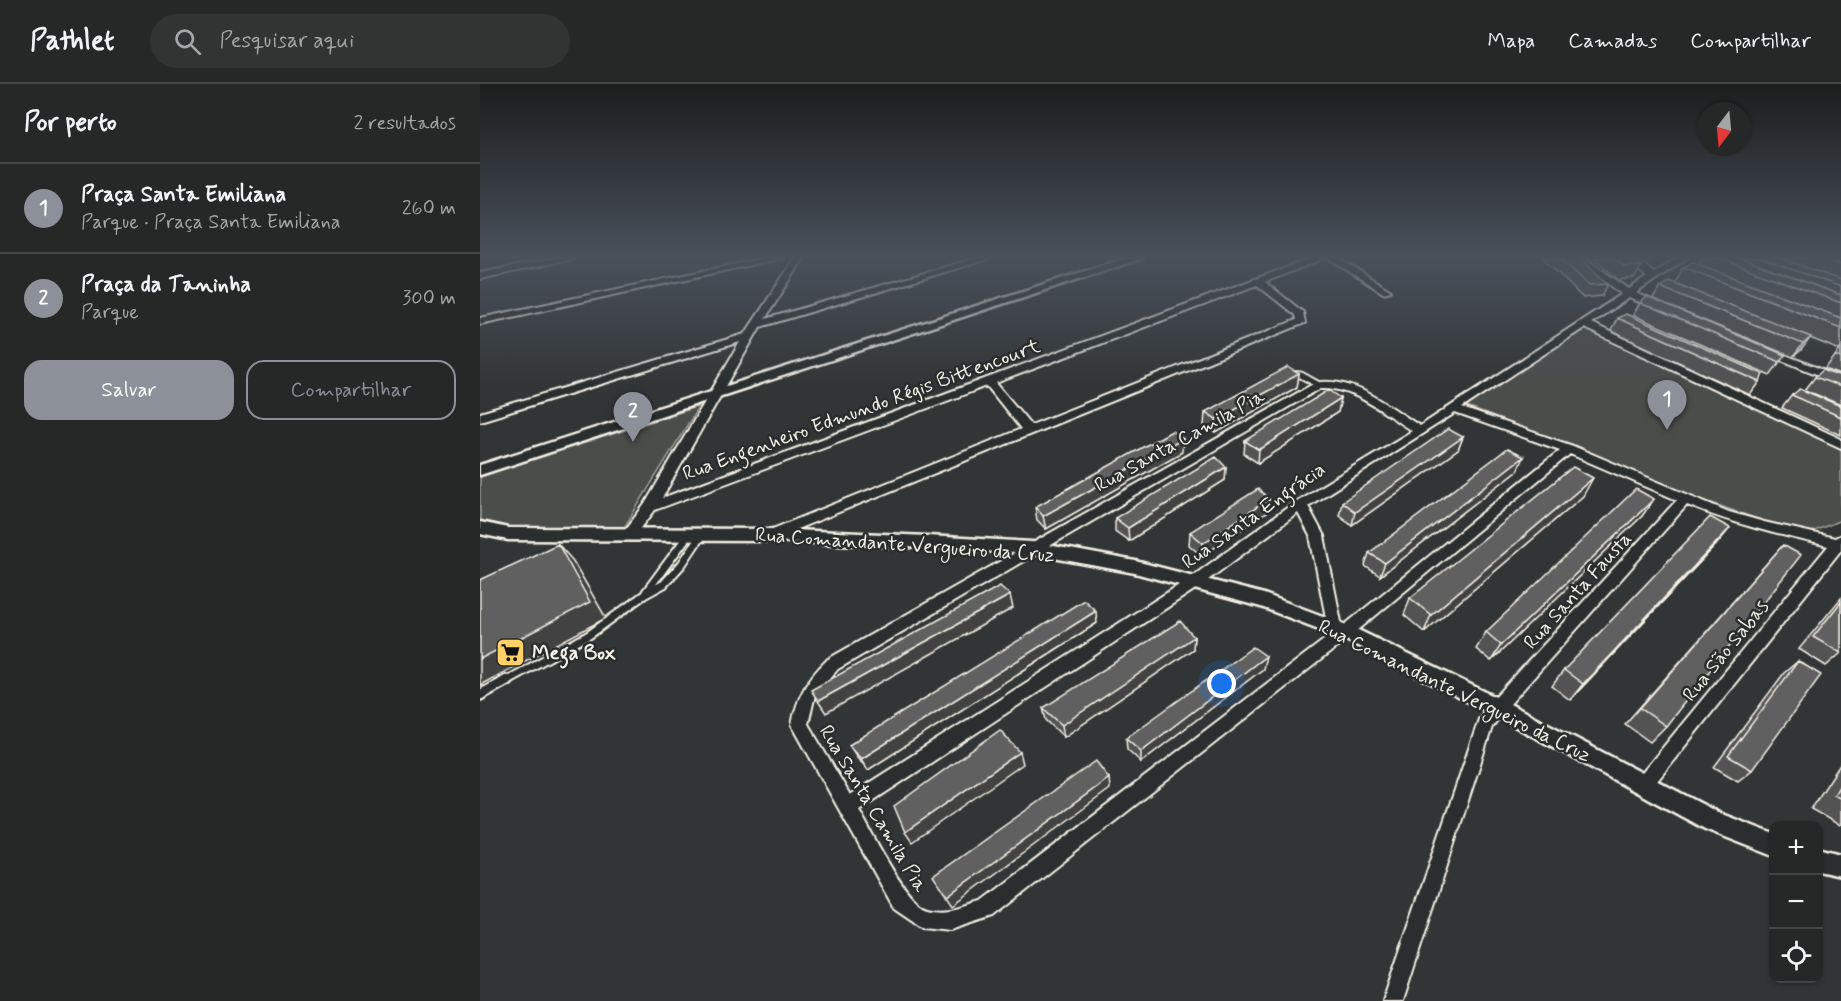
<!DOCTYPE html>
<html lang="pt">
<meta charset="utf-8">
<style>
:root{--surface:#262828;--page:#323434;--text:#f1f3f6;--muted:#a4a6a8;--line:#424445;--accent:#8c9099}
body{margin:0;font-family:Mynerve,sans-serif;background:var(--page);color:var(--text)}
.controls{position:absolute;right:18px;bottom:18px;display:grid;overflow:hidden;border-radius:12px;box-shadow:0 2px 4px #0004}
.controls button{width:54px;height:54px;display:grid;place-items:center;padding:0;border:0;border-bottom:2px solid var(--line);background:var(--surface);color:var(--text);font:30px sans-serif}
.compass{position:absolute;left:1217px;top:18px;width:54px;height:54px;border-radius:50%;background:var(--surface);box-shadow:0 2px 4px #0004;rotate:196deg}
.you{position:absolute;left:742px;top:600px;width:21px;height:21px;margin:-15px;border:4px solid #fff;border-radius:50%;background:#1a73e8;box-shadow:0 0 0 9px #1a73e833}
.badge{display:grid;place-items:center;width:39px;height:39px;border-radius:50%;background:var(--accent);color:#fff;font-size:20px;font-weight:700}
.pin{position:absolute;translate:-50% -50px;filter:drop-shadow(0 2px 3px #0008)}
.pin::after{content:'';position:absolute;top:32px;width:21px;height:18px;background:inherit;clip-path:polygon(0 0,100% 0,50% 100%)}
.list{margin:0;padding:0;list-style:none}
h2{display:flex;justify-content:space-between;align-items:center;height:78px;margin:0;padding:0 24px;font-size:26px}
h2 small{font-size:20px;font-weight:400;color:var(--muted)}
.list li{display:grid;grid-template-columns:39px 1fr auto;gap:18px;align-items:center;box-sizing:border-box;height:90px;padding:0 24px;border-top:2px solid var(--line)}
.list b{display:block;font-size:22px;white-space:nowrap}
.list p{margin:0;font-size:20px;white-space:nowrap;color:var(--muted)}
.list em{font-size:20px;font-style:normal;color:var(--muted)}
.actions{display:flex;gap:12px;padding:18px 24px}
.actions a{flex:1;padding:14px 0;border:2px solid var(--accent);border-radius:18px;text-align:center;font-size:21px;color:var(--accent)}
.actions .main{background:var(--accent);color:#fff}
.icon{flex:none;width:33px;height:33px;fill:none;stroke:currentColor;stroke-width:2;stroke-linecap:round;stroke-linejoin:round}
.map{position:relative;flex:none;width:1361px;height:917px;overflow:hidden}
header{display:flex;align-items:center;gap:36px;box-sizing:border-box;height:84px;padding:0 30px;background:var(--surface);border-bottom:2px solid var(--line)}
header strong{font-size:28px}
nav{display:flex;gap:33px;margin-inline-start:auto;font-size:21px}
.search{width:420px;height:54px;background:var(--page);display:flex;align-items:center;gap:15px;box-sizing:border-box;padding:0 21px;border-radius:33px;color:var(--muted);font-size:22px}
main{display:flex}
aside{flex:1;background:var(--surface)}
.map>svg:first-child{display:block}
.green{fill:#4b4d4c;stroke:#a09f9a;stroke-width:1.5}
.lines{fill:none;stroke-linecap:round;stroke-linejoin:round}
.service-far2-casing{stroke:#f4f1e8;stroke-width:9}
.service-far1-casing{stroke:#f4f1e8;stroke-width:11}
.service-casing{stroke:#f4f1e8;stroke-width:14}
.minor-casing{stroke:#f4f1e8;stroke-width:4}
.tertiary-casing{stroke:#f4f1e8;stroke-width:5}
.service-far2{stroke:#2a2d2e;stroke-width:5}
.service-far1{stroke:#2a2d2e;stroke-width:7}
.service{stroke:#2a2d2e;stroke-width:9}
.minor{fill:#2a2d2e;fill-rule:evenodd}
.tertiary{fill:#2a2d2e;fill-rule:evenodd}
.wall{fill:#525352;stroke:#f4f1e8;stroke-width:1.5}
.shaded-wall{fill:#424342;stroke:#f4f1e8;stroke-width:1.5}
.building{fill:#5f605f;stroke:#f4f1e8;stroke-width:1.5}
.labels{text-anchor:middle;stroke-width:5;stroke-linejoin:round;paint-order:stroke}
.street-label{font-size:20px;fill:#f4f1e8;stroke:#2a2d2e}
.poi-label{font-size:20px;font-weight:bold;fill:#f4f1e8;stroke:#2a2d2e;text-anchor:start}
</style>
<header>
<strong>Pathlet</strong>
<div class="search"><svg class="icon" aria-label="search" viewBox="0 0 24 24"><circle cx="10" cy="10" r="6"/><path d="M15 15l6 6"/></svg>Pesquisar aqui</div>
<nav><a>Mapa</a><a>Camadas</a><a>Compartilhar</a></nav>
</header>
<main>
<aside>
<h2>Por perto<small>2 resultados</small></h2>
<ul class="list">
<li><span class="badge">1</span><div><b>Praça Santa Emiliana</b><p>Parque · Praça Santa Emiliana</p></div><em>260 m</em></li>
<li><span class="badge">2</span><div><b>Praça da Taninha</b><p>Parque</p></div><em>300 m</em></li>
</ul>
<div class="actions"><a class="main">Salvar</a><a>Compartilhar</a></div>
</aside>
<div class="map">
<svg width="1361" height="917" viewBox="0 0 1361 917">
<rect width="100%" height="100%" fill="#323535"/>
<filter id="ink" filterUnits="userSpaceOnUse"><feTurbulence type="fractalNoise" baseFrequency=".0167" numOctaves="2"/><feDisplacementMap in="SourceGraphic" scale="12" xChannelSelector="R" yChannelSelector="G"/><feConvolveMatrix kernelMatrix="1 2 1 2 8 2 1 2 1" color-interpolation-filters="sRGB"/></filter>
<g filter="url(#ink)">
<!-- green -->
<path class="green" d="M1107,244L1361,363V436L1332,448L1280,436L1195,406L1130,377L982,321Z
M219,322L142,447H21L0,439V393Z"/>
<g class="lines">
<defs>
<path id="service-far2" d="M811,290L821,291L839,301"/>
<path id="service-far1" d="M166,508L209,450
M24,598L109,551L164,511L184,500L202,480L222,450"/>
<path id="service" d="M0,611L27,596"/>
<path id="minor" d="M77,174H96L0,195V189Z
M285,174H303L0,240V234Z
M315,174H324L285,235L497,174H512L280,243L182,414L775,195L833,174H846L785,198L823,228L825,239L290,456L283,451L285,448L541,345L507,302L175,426L155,452L150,454L143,449L165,420L260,258L0,337V329L265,250ZM777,201L815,231L816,236L551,341L516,299Z
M848,174H859L911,207L903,209Z
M1094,174H1104L1149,205L1167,193L1145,174H1155L1174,189L1197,174H1207L1156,209L1182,220V224H1176L1149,214L1111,239L1361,355V364L1104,244L982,324L1093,362L1249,428L1284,438L1355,454L1361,451V466L1170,706L1164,708L1158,706L1155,700L1158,694L1348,462C1300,451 1253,440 1207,421L1023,628L1012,643L923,917H903L999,635L1011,618L1197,416L1090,370L871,552L514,832L470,846L442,843L414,824L312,641C317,613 327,595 348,575L835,299C873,291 910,323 940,342L1142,210ZM841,304C875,303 904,330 932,347L815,418L710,494L370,711L328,640L335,611L358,585ZM975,329L1080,366L862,543L844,452L828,422ZM818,429L830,452L848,544L853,549L502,817C484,822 466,829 447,824C425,818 392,748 379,726L720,502Z
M1288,264L1361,293V300L1284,269L1283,267Z"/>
<path id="tertiary" d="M646,174H663L0,391V381Z
M0,438L28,444L290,445L447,452L552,458L655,477L784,510L872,543L1024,617L1239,729L1294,750V772L1225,745L1010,629L860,553L781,523L655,489L552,470L447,464L290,457L28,456L0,450Z
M1338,764L1361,770V792L1338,787Z"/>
</defs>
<!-- service-far2 casing -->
<use href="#service-far2" class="service-far2-casing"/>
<!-- service-far1 casing -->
<use href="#service-far1" class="service-far1-casing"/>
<!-- service casing -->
<use href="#service" class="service-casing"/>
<!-- minor casing -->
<use href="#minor" class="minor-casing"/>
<!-- tertiary casing -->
<use href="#tertiary" class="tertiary-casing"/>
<!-- service-far2 -->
<use href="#service-far2" class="service-far2"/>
<!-- service-far1 -->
<use href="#service-far1" class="service-far1"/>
<!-- service -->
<use href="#service" class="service"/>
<!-- minor -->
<use href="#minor" class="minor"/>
<!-- tertiary -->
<use href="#tertiary" class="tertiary"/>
</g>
<!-- wall -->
<path class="wall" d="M1063,174H1100L1128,200L1122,212L1103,214Z
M1114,174H1152L1161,182L1155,194L1139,196Z
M1163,174H1181L1165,176Z
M1222,174H1361V291L1345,285L1360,266L1330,254L1321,266L1313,273L1189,222L1305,271L1290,291L1153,231L1160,219L1173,215L1180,203L1195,199L1203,183L1218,180Z
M1137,234L1280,298L1270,311L1131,247Z
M819,290L817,303L736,349L724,342L725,328Z
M1335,293H1361V321L1325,306Z
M1312,311L1361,322V351L1302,324Z
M861,314L858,328L778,379L764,370L765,357Z
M983,353L978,366L872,441L859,431L862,418Z
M702,368L566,445L557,436L555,423Z
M746,383L745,396L649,457L635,447V434Z
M1037,387L900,492L885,482L889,469Z
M1103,412L944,548L924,531L930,514Z
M789,415L787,428L722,472L709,461L710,448Z
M1174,415L1162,432L1011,577L996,565L1006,548Z
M1250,444L1236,461L1090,616L1072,602L1084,586Z
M1303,461L1186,642L1170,658L1145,640Z
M1361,514V569L1346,582L1319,565Z
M617,539L388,686L377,673L369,661Z
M714,553L713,565L584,653L566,636L563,624Z
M1318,577L1272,686L1258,697L1234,683L1304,589Z
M783,585L661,678L647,665L646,654Z
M1361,679V740L1359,741L1331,725Z"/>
<!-- shaded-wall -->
<path class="shaded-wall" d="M1331,253L1321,266L1313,273L1323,260Z
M819,290L817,303L736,349V335Z
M861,314L858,328L778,379L779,366Z
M983,353L978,366L872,441L875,428Z
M703,355L702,368L566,445L563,432Z
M1043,373L1037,387L900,492L905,479Z
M746,383L745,396L649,457L648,444Z
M1113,394L1103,412L944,548L951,531Z
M789,415L787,428L722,472L723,459Z
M1174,415L1162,432L1011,577L1021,561Z
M1250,444L1236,461L1090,616L1103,600Z
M78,460L93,477L126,534L0,601V575Z
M530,511L533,524L346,629L338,617Z
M616,527L617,539L388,686L381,675Z
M714,553L713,565L584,653L582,641Z
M786,572L783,585L661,678V667Z
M540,668L543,680L432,758L425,748Z
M629,694L630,705L473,821L467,812Z"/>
<!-- building -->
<path class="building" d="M1080,174H1100L1128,200L1109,201Z
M1134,174H1152L1161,182L1145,183Z
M1238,174H1260L1361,211V219Z
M1280,174H1300L1361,196V203Z
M1342,174H1359L1361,175V181Z
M1213,178L1361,234V244L1203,183Z
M1189,197L1331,253L1323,260L1180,203Z
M1167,213L1305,271L1300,278L1160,219Z
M1146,230L1283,290L1280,298L1137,234Z
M1361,264V274L1355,272Z
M808,283L819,290L736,335L725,328Z
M1343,286L1361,293V303L1335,293Z
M1320,305L1361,322V333L1312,311Z
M849,306L861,314L779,366L765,357Z
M968,345L983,353L875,428L862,418Z
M692,347L703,355L563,432L555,423Z
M1027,365L1043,373L905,479L889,469Z
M736,373L746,383L648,444L635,434Z
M1093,383L1113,394L951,531L930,514Z
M778,405L789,415L723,459L710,448Z
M1156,405L1174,415L1021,561L1006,548Z
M1230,433L1250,444L1103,600L1084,586Z
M78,460L110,518L0,575V496Z
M1303,461L1321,471L1186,642L1160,624Z
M520,502L530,511L338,617L331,606Z
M604,516L616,527L381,675L369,661Z
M1361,518V569L1333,553Z
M700,537L714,553L582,641L563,624Z
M773,563L786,572L661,667L646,654Z
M1318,577L1341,591L1272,686L1248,672Z
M520,646L540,668L425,748L414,722Z
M616,677L629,694L467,812L453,792Z
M1361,699V715L1354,711Z"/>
</g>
<!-- sky -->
<linearGradient id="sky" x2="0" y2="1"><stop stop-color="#1c1d1d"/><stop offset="0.57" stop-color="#49515c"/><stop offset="1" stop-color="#49515c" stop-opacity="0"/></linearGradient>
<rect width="1361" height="303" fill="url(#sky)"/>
<!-- icons -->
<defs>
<symbol id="supermarket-square" viewBox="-11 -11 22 22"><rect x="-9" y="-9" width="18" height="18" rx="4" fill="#ffd166" stroke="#2a2d2e"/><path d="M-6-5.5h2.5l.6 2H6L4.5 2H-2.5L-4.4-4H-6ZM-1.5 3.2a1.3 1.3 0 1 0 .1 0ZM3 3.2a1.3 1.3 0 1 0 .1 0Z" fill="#111"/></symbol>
</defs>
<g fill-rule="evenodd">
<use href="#supermarket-square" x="14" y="552" width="33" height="33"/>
</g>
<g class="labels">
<!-- street labels -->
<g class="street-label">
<text transform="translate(381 325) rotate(-20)" y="7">Rua Engenheiro Edmundo Régis Bittencourt</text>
<text transform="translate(699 356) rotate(-29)" y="7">Rua Santa Camila Pia</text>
<text transform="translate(773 431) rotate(-35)" y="7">Rua Santa Engrácia</text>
<text transform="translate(425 460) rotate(4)" y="7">Rua Comandante Vergueiro da Cruz</text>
<text transform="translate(1097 506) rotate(-48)" y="7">Rua Santa Fausta</text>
<text transform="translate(1245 566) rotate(-51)" y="7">Rua São Sabas</text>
<text transform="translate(975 606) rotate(26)" y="7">Rua Comandante Vergueiro da Cruz</text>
<text transform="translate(394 724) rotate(59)" y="7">Rua Santa Camila Pia</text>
</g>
<!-- poi labels -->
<g class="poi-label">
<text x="52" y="575">Mega Box</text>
</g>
</g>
</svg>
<div class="controls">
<button>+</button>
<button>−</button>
<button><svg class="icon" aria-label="locate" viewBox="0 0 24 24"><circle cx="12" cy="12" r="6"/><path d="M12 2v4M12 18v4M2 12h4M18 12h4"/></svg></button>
</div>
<svg class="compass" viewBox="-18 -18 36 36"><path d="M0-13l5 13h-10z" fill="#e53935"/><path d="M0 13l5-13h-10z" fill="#a4a6a8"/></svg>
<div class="you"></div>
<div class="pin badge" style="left:1187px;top:346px">1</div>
<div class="pin badge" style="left:153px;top:358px">2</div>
</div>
</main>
